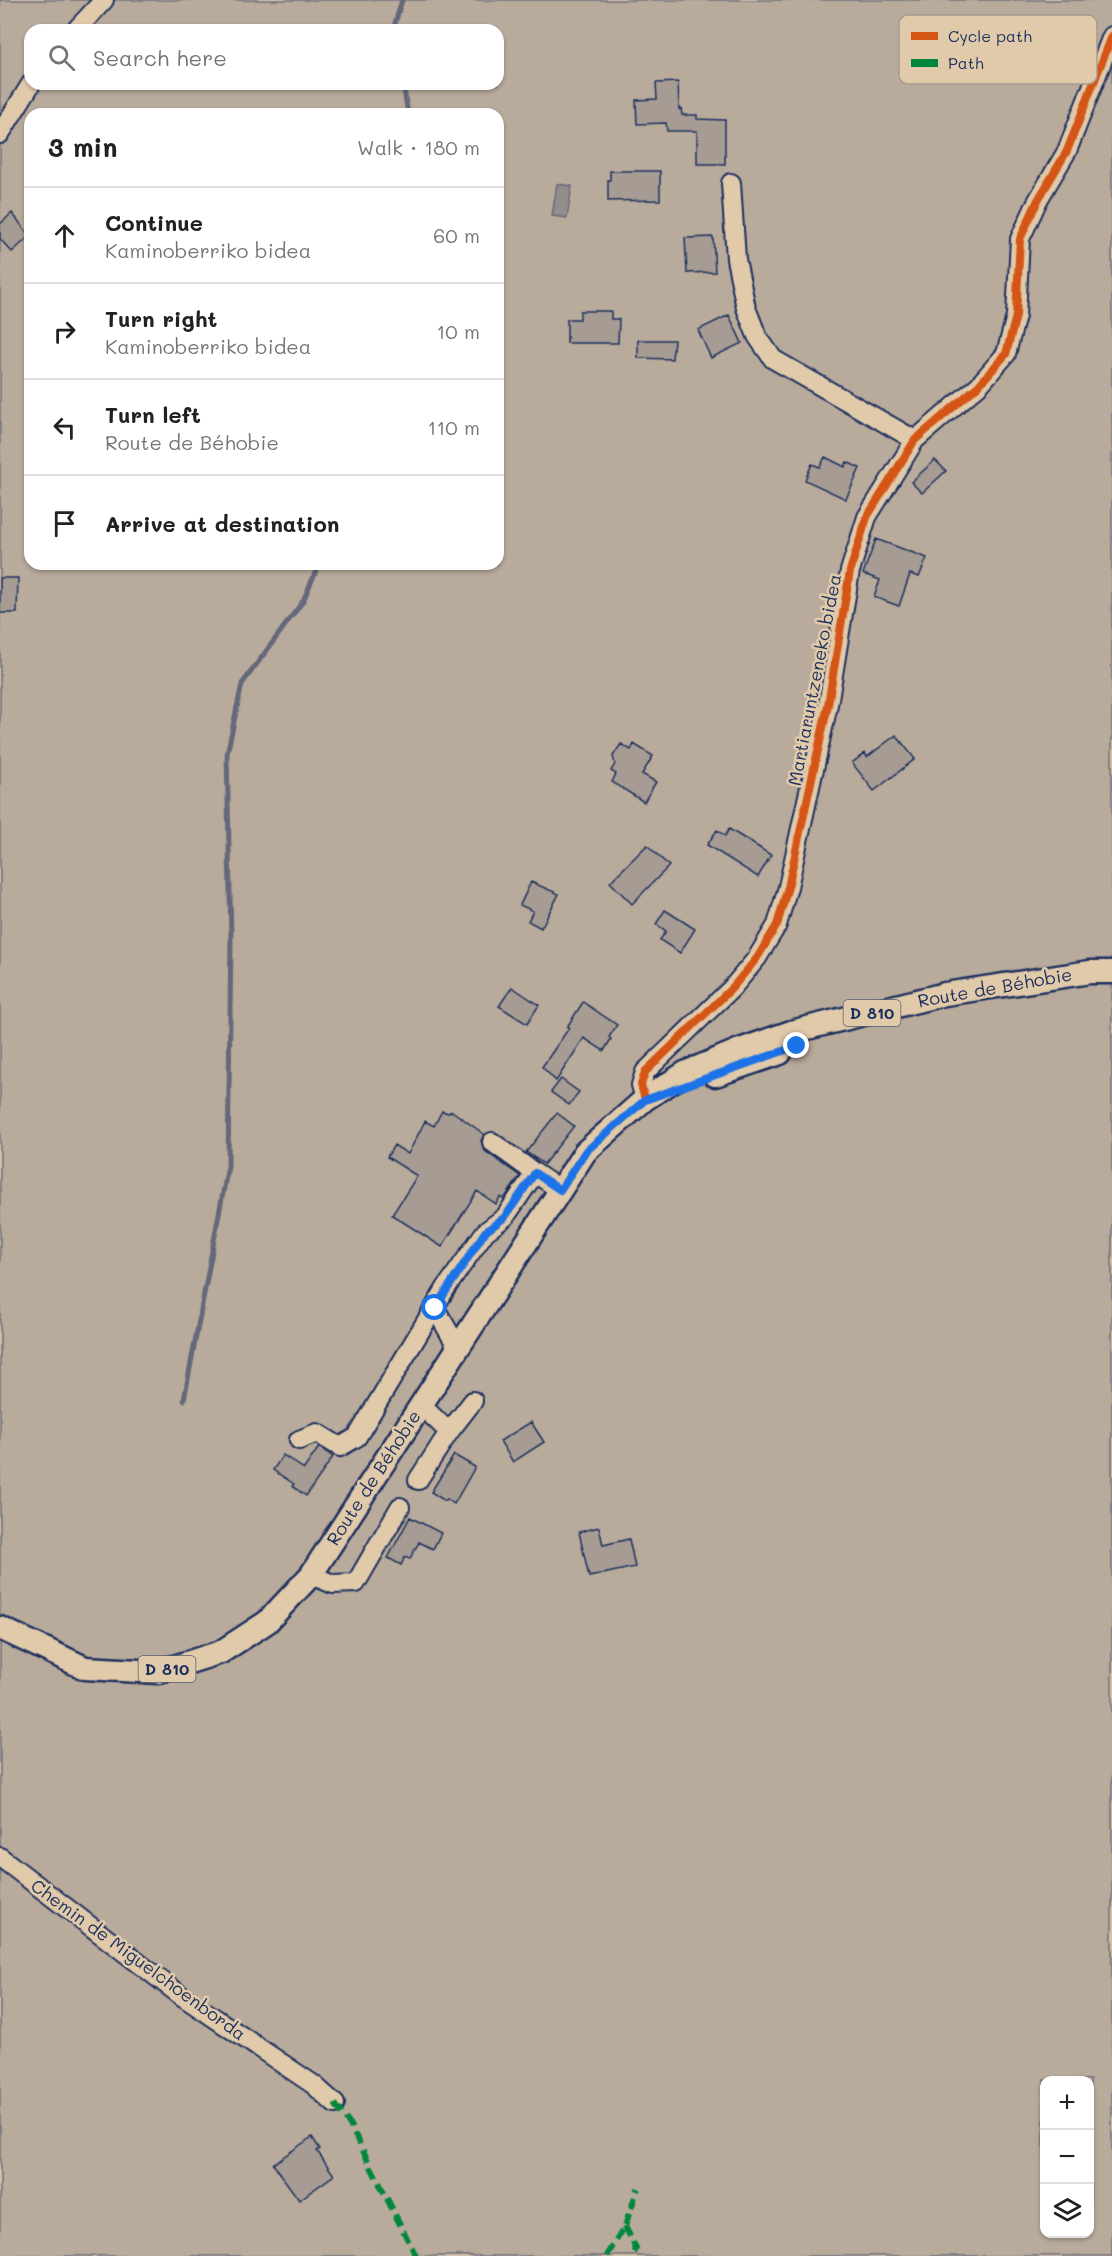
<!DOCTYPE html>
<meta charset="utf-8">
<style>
:root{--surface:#fff;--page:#f2f2f2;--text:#202124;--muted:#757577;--line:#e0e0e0}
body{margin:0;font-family:Mali,sans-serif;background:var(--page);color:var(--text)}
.controls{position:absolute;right:18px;bottom:18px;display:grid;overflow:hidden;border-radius:12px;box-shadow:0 2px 4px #0004}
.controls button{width:54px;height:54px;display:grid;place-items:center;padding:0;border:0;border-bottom:2px solid var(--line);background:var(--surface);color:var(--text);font:30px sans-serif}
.stop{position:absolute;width:18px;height:18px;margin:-14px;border:4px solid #1a73e8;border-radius:50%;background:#fff}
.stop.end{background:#1a73e8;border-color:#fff;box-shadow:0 2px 6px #0008}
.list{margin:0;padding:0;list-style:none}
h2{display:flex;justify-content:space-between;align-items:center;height:78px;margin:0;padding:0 24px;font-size:26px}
h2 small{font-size:20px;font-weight:400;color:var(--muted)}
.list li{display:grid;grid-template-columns:39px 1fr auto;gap:18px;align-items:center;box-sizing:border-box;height:96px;padding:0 24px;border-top:2px solid var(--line)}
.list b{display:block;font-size:22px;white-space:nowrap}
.list p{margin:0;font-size:20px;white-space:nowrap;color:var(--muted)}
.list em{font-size:20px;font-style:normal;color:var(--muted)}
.icon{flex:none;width:33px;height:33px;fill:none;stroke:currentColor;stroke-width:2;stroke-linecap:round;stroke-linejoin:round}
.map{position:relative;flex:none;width:1112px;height:2256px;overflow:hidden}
.search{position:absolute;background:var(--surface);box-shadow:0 2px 4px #0004;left:24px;top:24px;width:480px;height:66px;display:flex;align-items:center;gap:15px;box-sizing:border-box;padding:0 21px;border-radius:18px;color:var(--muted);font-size:22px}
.panel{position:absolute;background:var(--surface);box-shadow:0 2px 4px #0004;left:24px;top:108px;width:480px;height:462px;border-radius:18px}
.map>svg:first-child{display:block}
.green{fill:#b9ab9b;stroke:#6a6d7c;stroke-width:1.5;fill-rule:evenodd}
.water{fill:#938d8c;stroke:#63677a;stroke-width:1.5}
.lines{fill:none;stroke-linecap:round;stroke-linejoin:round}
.stream{stroke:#63677a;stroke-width:5}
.building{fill:#a69c94;stroke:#1b2f5e;stroke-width:1.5}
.minor-casing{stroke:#1b2f5e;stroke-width:22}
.major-casing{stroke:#1b2f5e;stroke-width:27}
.minor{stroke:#e1caaa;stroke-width:18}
.major{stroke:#e1caaa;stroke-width:22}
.quiet{stroke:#00873e;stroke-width:6;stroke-dasharray:12 6;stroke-linecap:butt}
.cycleway-casing{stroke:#e1caaa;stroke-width:11}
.cycleway{stroke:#d45514;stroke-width:8}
.route{stroke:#1a73e8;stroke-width:8}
.labels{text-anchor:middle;stroke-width:5;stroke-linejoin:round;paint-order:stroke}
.shield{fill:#e1caaa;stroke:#565e75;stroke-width:1.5}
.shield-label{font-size:16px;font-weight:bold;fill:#1b2f5e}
.street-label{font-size:18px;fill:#1b2f5e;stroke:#e1caaa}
.key{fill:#e1caaa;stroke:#a69c93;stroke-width:1.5}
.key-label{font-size:16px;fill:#1b2f5e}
</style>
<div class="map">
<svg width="1112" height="2256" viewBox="0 0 1112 2256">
<rect width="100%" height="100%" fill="#d5c1a6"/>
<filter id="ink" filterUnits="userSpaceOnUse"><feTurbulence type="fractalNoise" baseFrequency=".0167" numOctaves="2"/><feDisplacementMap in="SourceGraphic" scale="12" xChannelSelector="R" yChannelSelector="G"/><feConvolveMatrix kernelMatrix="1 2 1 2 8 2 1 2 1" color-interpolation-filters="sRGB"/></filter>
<g filter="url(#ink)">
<!-- green -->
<path class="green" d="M0,0H1112V2256H0ZM30,30H498V84H30ZM30,114H498V564H30ZM1044,2080H1090V2234H1044Z"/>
<!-- water -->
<path class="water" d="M557,184L572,186L567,218L552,216Z"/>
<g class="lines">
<!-- stream -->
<path class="stream" d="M393,30L402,0
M403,84L408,114
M184,1400L228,1166L231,938L227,754L242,684L303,601L319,564"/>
</g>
<!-- building -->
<path class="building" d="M678,82L679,109L681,108L682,115H697V119L725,120V164H697V131H667L666,123L637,124L636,100L657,99L656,83Z
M610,171H660V200L608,201V180H610Z
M12,213L30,236L12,252L0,239V224Z
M713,237L715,272L687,273L685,238Z
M580,311H611V319H619L618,343H567V319H580Z
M729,315L742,343L711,358L698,330Z
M638,340H674L672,359L638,358Z
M825,457L845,467L847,462L860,468L846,499L805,480L812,464L820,467Z
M935,460L946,471L922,493L911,482Z
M876,539L927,558L919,577L910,574L899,606L874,597L880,580L863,574Z
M0,578H18L17,613H0Z
M896,735L915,759L874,791L852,763L865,753L867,757Z
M621,744L631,750L634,744L653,756L642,774L656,782L644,802L612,782L616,774L611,771L615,764L613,756Z
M729,829L771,855L758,877L707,845L717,830L725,836Z
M647,845L669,866L632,904L610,882Z
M531,882L559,894L541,928L528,921L533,911L520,905Z
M665,910L695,929L680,953L660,940L666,931L656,924Z
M512,987L539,1005L527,1024L499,1006Z
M583,1002L617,1025L609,1037L611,1039L604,1051L584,1038L556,1081L542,1067L569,1028L567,1027Z
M561,1079L579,1092L569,1105L551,1092Z
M442,1111L448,1113L452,1111L484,1134L481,1141L485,1151L520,1176L504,1199L500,1197L496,1204L477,1191L442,1247L392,1215L417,1176L387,1157L394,1145L408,1154L425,1121L434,1126Z
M557,1113L574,1126L544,1164L526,1152Z
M531,1422L544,1442L513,1462L500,1441Z
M319,1447L333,1457L306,1496L292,1486L294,1484L273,1470L283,1455L304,1469Z
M454,1455L475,1467L454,1504L447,1499L445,1501L431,1492Z
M410,1517L441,1533L433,1549L419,1542L410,1559L405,1557L401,1565L388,1558Z
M599,1527L603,1545L629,1539L635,1567L589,1577L579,1532Z
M312,2137L320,2149L317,2151L334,2175L299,2200L273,2164Z"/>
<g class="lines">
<defs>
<path id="minor" d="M76,30L104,0
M0,134L31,84
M731,183L736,259L746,308L757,336L773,359L915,440
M645,1099L641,1085L645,1072L732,988L757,958L777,925L788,887L828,705L850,571L867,517L915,440L979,385L1006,354L1016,316L1020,239L1038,200L1067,151L1112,36
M492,1142L535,1173
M435,1308L458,1348
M421,1405L449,1432
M299,1440L317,1433L340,1447L357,1437L446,1288L485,1232L505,1217L535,1173L560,1190
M418,1480L449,1432L473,1401
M311,1575L333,1584L356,1583L400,1507
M0,1857L179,1994L314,2085L335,2104"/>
<path id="major" d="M715,1075L780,1053
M0,1628L85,1668L158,1672L221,1652L267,1622L311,1575L585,1152L645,1099L685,1073L740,1050L791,1032L945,994L1090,972H1112"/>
</defs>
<!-- minor casing -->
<use href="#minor" class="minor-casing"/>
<!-- major casing -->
<use href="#major" class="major-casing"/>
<!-- minor -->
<use href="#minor" class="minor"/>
<!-- major -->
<use href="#major" class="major"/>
<!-- quiet -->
<path class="quiet" d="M335,2104L350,2125L416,2256
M625,2226L636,2249L633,2256
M607,2256L625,2226L638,2188"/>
<defs>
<path id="cycleway" d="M645,1099L641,1085L645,1072L732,988L757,958L777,925L788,887L828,705L850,571L867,517L915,440L979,385L1006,354L1016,316L1020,239L1038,200L1067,151L1112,36"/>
</defs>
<!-- cycleway casing -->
<use href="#cycleway" class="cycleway-casing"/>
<!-- cycleway -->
<use href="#cycleway" class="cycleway"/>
</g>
</g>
<g class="lines" filter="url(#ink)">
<!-- route -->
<path class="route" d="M435,1308L485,1232L505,1217L535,1173L560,1190L585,1152L645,1100L797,1046"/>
</g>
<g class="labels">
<!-- shield labels -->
<g class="shield">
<rect x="843.5" y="1000" width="57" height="26" rx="4.5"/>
<rect x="138.5" y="1656" width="57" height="26" rx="4.5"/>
</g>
<g class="shield-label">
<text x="872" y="1019">D 810</text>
<text x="167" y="1675">D 810</text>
</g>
<!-- street labels -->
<g class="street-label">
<text transform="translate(815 680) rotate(-79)" y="6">Martiaruntzeneko bidea</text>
<text transform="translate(995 988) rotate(-10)" y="6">Route de Béhobie</text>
<text transform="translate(374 1478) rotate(-57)" y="6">Route de Béhobie</text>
<text transform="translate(138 1960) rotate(36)" y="6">Chemin de Miguelchoenborda</text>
</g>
</g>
<!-- legend -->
<rect x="899" y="15" width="198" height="69" rx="9" class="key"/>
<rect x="911" y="32" width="27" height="8" fill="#d45514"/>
<rect x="911" y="59" width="27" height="8" fill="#00873e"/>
<g class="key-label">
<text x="948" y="42">Cycle path</text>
<text x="948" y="69">Path</text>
</g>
</svg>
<div class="controls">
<button>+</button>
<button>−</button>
<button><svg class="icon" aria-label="layers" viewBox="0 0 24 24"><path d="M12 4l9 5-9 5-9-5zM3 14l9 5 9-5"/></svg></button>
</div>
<div class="stop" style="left:435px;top:1308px"></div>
<div class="stop end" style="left:797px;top:1046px"></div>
<div class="search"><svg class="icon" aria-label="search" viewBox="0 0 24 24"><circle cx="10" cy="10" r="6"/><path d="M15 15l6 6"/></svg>Search here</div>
<section class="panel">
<h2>3 min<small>Walk · 180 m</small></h2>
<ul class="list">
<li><svg class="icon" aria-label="ahead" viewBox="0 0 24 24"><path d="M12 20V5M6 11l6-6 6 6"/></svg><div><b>Continue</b><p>Kaminoberriko bidea</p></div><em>60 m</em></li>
<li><svg class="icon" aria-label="right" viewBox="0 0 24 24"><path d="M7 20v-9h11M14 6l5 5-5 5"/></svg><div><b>Turn right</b><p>Kaminoberriko bidea</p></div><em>10 m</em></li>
<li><svg class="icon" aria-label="left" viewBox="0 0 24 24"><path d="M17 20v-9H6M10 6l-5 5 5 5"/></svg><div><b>Turn left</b><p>Route de Béhobie</p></div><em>110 m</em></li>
<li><svg class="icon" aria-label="arrive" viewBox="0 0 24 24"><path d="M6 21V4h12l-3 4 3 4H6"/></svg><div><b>Arrive at destination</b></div></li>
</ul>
</section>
</div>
